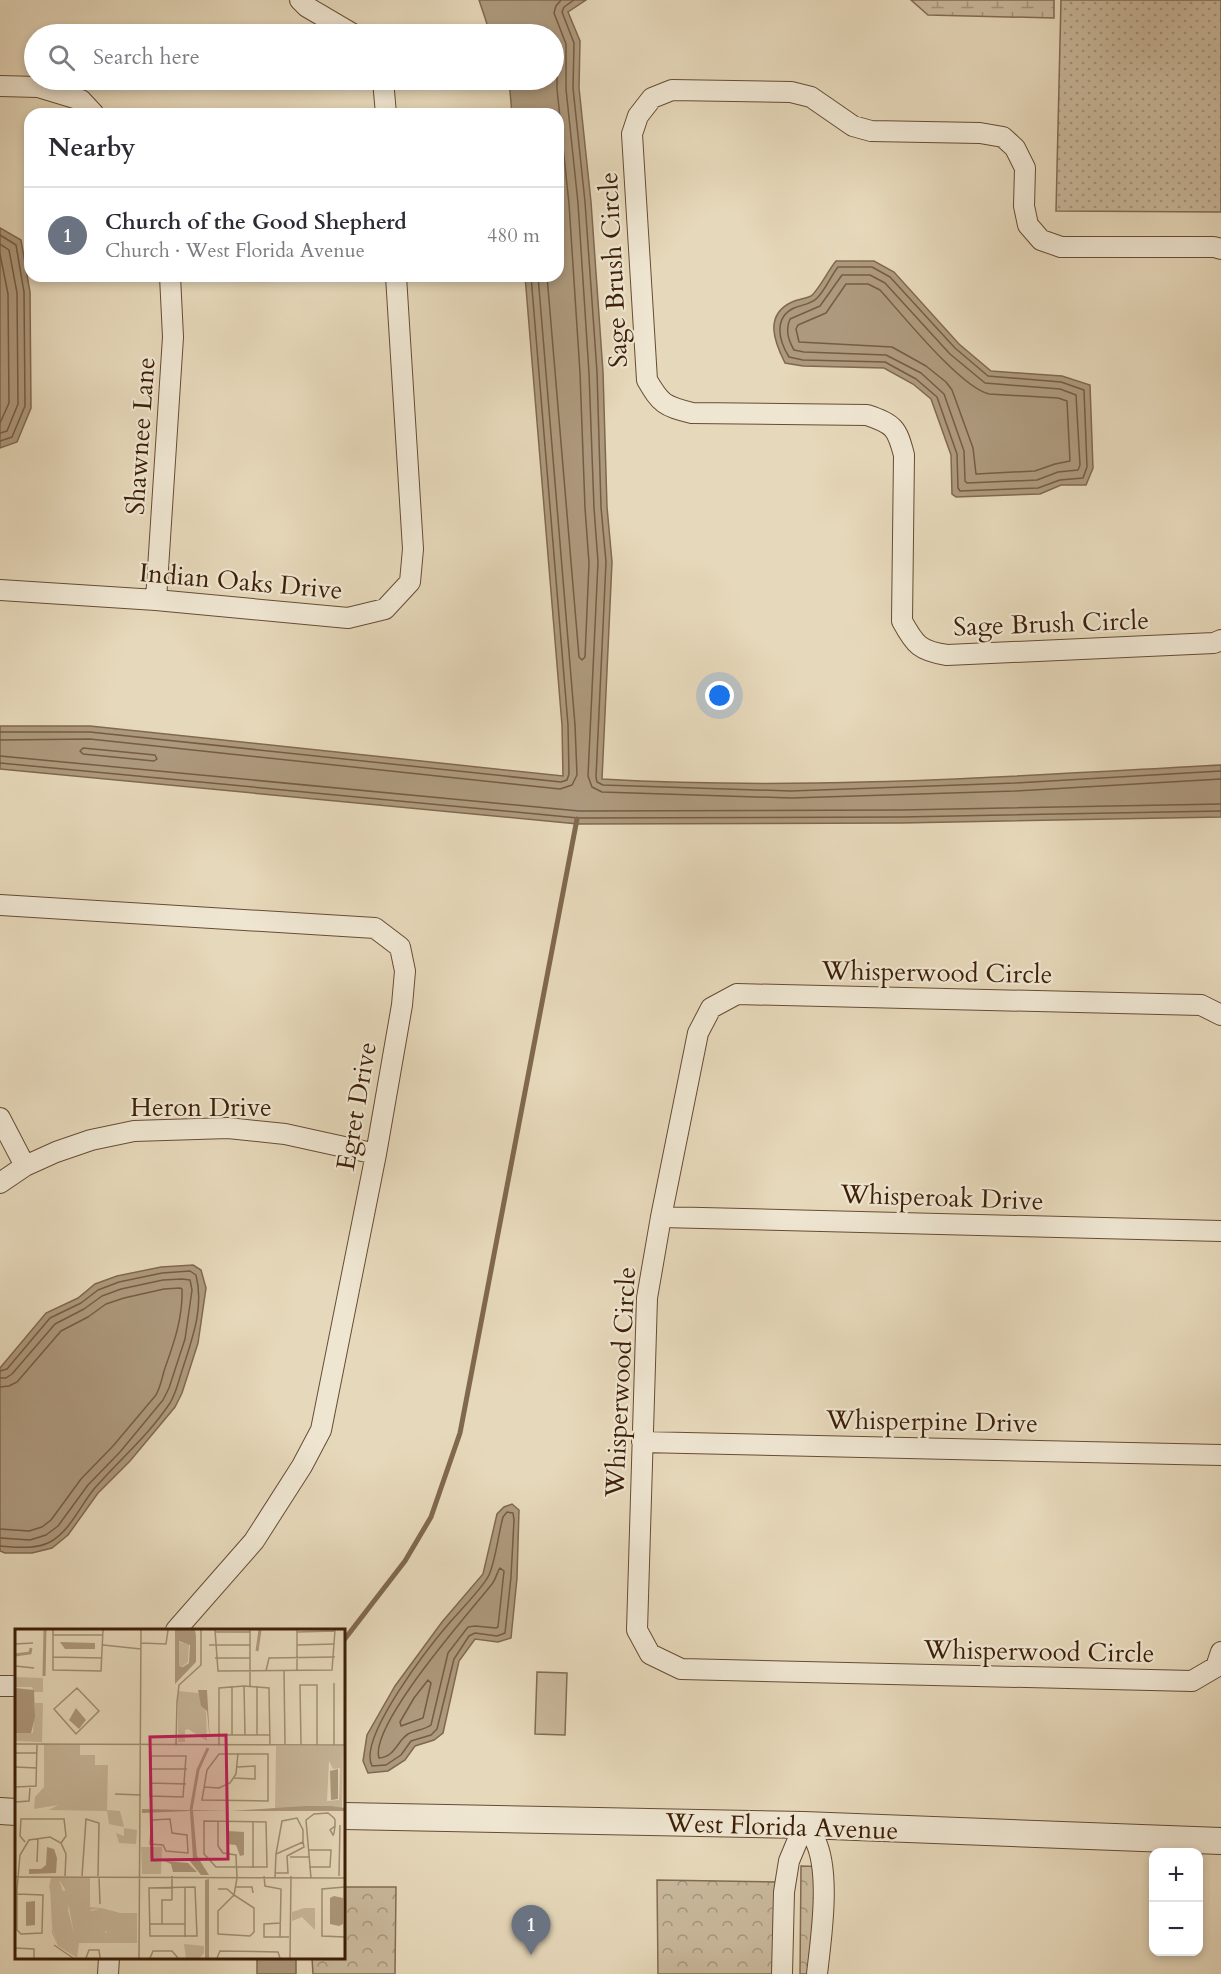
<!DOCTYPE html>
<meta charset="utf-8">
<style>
:root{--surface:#fff;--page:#f2f2f3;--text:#2b2b33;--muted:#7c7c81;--line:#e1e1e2;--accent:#1a73e8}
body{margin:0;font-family:Cardo,serif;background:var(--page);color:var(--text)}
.controls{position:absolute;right:18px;bottom:18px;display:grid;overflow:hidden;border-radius:12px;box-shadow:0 3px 9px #0003}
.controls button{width:54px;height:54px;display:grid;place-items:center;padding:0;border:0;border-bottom:2px solid var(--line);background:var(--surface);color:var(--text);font:30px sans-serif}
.you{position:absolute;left:720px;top:696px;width:21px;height:21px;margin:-15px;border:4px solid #fff;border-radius:50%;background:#1a73e8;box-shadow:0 0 0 9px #1a73e833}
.badge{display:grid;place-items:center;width:39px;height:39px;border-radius:50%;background:var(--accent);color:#fff;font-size:20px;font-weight:700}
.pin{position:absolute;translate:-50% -50px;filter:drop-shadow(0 2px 3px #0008)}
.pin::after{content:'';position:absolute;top:32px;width:21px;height:18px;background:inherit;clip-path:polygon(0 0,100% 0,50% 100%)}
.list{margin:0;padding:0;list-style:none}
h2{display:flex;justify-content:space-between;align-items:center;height:78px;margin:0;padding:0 24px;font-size:26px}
h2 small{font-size:20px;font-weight:400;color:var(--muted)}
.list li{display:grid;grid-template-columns:39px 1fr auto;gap:18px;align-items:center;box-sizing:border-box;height:96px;padding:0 24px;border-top:2px solid var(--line)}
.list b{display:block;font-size:22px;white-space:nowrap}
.list p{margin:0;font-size:20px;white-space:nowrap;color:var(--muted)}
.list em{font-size:20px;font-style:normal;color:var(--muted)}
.icon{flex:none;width:33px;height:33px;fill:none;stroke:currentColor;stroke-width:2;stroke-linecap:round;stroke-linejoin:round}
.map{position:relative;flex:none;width:1221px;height:1974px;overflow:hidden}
.search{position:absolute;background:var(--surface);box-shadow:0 3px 9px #0003;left:24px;top:24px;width:540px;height:66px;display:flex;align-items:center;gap:15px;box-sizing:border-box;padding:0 21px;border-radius:33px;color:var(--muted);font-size:22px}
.panel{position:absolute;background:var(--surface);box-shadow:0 3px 9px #0003;left:24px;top:108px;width:540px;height:174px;border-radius:18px}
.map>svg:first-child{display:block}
.grass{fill:url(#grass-dots);stroke:#836b52;stroke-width:1.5}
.forest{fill:url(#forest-crowns);stroke:#836b52;stroke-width:1.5}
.wetland{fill:url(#wetland-marsh);stroke:#836b52;stroke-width:1.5}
.pitch{fill:#c9b89c;stroke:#836b52;stroke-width:1.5}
.water{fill:#ad997d;stroke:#80684e;stroke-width:1.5}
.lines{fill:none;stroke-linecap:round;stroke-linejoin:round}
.shore{stroke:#755c42;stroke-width:1.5}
.stream{stroke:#80684e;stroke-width:5}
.minor-casing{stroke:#674c34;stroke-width:22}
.tertiary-casing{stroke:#674c34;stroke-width:28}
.minor{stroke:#efe6d2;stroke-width:20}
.tertiary{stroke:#efe6d2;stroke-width:26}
.labels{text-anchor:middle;stroke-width:4.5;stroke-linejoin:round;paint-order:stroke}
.street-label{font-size:26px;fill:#3d1e07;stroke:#efe6d2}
.inset-river{fill:none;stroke:#ad997d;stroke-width:3}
.inset-road{fill:none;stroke:#a28e72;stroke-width:1.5}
.view{fill:#c2185b;fill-opacity:0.15;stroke:#c2185b;stroke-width:3}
.inset-edge{fill:none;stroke:#3d1e07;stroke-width:3}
</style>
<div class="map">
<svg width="1221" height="1974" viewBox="0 0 1221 1974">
<defs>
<pattern id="grass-dots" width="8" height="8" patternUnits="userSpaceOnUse" patternTransform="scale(1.5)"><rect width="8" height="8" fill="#c9b89c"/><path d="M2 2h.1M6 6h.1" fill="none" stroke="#a4957d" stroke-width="1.8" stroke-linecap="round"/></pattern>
<pattern id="forest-crowns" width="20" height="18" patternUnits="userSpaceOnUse" patternTransform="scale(1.5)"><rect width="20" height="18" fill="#c9b89c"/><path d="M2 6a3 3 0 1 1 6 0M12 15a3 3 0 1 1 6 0" fill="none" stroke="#a4957d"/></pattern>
<pattern id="wetland-marsh" width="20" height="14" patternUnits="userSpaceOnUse" patternTransform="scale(1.5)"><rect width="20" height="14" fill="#c9b89c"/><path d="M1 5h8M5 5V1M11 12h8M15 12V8" fill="none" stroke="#a4957d"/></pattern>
</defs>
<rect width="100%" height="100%" fill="#e6d8ba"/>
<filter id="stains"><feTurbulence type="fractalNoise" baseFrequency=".00333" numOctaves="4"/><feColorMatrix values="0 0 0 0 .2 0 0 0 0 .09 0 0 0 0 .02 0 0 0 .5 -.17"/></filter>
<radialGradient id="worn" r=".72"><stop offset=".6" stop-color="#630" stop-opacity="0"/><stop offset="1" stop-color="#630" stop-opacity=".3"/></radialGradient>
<!-- grass -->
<path class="grass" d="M1061,0H1221V212L1056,211Z"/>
<!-- forest -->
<path class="forest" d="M801,1866L832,1867L825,1974H800Z
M657,1880L777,1882L773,1974H658Z
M344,1887H396L395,1974H313L312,1958H344Z"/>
<!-- wetland -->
<path class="wetland" d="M911,0H1054V18L928,15Z"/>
<!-- pitch -->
<path class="pitch" d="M537,1672L567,1673L565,1735L535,1734Z"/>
<!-- water -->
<path class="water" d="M479,0H586L568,12L580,41L579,88L591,202L603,372L607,507L612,562L602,779C808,791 1015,776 1221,765V817L901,823L578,824L0,769V726H90L563,776L562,725L525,276H558V114H512L509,80H554V34H493L488,27Z
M0,228L21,240L30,292L31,408L17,442L0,448Z
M836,261H874L894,272L959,344L991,371L1062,376L1090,385L1093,468L1086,485H1061L1040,494L956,497L952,494L951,455L931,399L913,384L884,368L803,366L785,363C774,341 764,315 792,302C798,299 805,299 811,296C818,291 829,269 836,261Z
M193,1265L201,1270L206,1288L198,1343L182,1393L175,1407L130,1461L98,1493L68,1535L52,1548L32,1553H5L0,1551V1368L46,1313L78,1298L95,1284L117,1276L161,1267Z
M512,1504L519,1510L517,1578L511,1638L498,1642L475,1639L459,1661L443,1733L434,1740L415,1746L405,1760L388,1771L368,1773L363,1761L367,1735L395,1686L442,1622L483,1574L497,1514L504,1507Z
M257,1958H296V1974H257Z"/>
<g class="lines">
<!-- shore -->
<path class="shore" d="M561,0L556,6L554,13L566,44V89L578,203L589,373L594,508L598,562L588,776L592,787L602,792L791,798L1015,791L1221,779
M574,0L564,7L562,12L574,43L573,88L585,202L597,372L601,507L606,562L596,777L597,782L603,785L791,791L1015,783L1221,771
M0,235L16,245L24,292L25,406L12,437L0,441
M0,244L9,250L17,293L18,404L7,431L0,433
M0,254L8,294L9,403L0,423
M838,267H872L890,277L955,348L988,376L1061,382L1084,390L1087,467L1083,478L1060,480L1038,488L960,491L958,488L957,454L937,397L916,379L885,362L803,360L789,357C779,341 773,318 794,308C801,305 811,304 816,299C825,291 830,277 838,267Z
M842,275H870L885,283L950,354L985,383L1060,389L1076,395L1080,465L1078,470L1058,472L1037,480L967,483L965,481L964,451L944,394L921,373L886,355L804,352L794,350C788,340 785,330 790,319L820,306Z
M547,276L579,657L582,660L585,657L589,563L585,508L580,373L569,204L557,89V46L554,36
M846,284H868L880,290C901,313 961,388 989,394L1058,398L1067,401L1070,461L1055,464L1035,471L976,474L973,448L952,390L946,382L926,366L892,347L799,342L796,329L798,325L826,313Z
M0,732H90L561,782L567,780L569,774L568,725L531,276
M0,740L90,739L560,789L572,785L577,775L575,725L538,276
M83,748L155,755L157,759L154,761L83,754L80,751Z
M0,756L579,811L901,810L1221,804
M0,763L578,818L901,817L1221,811
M0,1371L7,1369L50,1318L81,1303L98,1290L119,1282L162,1273L190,1271L196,1275C205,1310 190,1344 180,1377C177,1387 175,1395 170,1403C149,1435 119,1460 94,1489C80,1506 70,1531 50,1542C35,1550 15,1547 0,1546
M0,1378H6L12,1374L55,1324L84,1309L102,1296L121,1289L163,1280L182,1279L190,1280L192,1290L185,1339L169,1388L163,1400L120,1452L88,1485L58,1526L46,1535L30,1540L0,1538
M0,1387L9,1386L17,1382L61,1331L88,1317L106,1304L124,1298L164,1289L180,1288L182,1289C183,1317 174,1343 165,1368C162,1377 161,1386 156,1395L113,1446L81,1479L51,1520L42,1527L29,1531L0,1529
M507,1512L513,1513L514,1520L511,1577L505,1633L497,1636L475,1633L469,1636L454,1659L437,1729L431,1735L411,1741L401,1755L386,1765L372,1766C357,1738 431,1644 451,1621C460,1611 484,1586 489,1575C496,1559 498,1535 503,1517Z
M500,1568L504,1571L498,1627L496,1628L475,1626L468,1627L448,1653L431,1725C424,1730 416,1730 408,1734C397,1741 395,1757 379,1758C369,1725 470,1612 492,1584C496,1579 497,1572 500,1568Z
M428,1680L431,1683L423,1718L401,1726L400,1722L414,1698Z"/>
<!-- stream -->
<path class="stream" d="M344,1640L405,1561L431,1517L460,1433L577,819"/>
<defs>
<path id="minor" d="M300,0L307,7L353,34
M383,80L386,114
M0,86L38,87L81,100L94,114
M1221,249L1214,247H1061L1041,240L1028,225L1024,206L1025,168L1015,148L1003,137L980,133L871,131L853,126L811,97L791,92L672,90L652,98L638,116L632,134L647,380C661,404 664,406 692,413L867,415C894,424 897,428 904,455L902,621C915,645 920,651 947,655L1214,643L1221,640
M0,590L156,600L348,618L385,609L410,582L413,549L396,276
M156,600L173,337L170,276
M0,905L375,928L400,947L405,971L402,1005L376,1154L321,1430L302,1466L254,1541L176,1630
M1221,1015L1201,1005L737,994L711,1008L698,1033L661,1217L647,1298L637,1630L650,1654L681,1669L1192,1681L1216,1667L1221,1652
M0,1118L25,1166
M0,1183L25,1166L56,1152L91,1140L134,1131L228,1128L285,1134L376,1154
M661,1217L1221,1231
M642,1442L1221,1455
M0,1686H16
M108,1974L109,1958
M782,1974L784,1892L789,1861L804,1825C807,1830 812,1835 815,1840C831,1872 821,1939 817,1974"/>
<path id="tertiary" d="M0,1811L16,1812
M344,1816L804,1825L1221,1841"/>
</defs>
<!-- minor casing -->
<use href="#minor" class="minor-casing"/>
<!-- tertiary casing -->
<use href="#tertiary" class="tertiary-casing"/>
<!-- minor -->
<use href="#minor" class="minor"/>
<!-- tertiary -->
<use href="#tertiary" class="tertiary"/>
</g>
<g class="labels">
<!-- street labels -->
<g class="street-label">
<text transform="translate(613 270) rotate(-93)" y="9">Sage Brush Circle</text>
<text transform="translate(140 436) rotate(-86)" y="9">Shawnee Lane</text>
<text transform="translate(241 581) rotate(5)" y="9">Indian Oaks Drive</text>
<text transform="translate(1051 623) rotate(-2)" y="9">Sage Brush Circle</text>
<text transform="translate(937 972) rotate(1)" y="9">Whisperwood Circle</text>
<text transform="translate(356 1106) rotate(-80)" y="9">Egret Drive</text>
<text x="201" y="1116">Heron Drive</text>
<text transform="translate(942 1197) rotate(2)" y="9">Whisperoak Drive</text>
<text transform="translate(620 1382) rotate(-87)" y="9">Whisperwood Circle</text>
<text transform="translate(932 1421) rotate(1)" y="9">Whisperpine Drive</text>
<text transform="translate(1039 1651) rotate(1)" y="9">Whisperwood Circle</text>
<text transform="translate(782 1826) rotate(2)" y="9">West Florida Avenue</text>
</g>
</g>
<!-- overview -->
<g transform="translate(15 1629)">
<rect width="330" height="330" fill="#e6d8ba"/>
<path d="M164,13L174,15L173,33L168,37H164ZM0,48L28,49V63H19L17,58H0ZM20,74H28L27,113L0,112V104H18ZM29,115L65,116V126H80V136H93L92,181L105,182L109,198L94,195L92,182L34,181L43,176L29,158ZM261,117H328L327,179L289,177L260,181ZM314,132L318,140L325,139L324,171L312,172ZM109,199L122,201L121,215L104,214L101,204L109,207ZM126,218H147L146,245H127ZM36,249H75V278L86,279L75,281L90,290V304L101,298L104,284H122V314H64L62,329L43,317L37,304V298L42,313L59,305L51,262L45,252L35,257L38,272L34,258Z" fill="#c9b89c" fill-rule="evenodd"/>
<path d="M163,62L183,64L191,83L192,112L173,100L170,101V113H163ZM289,279H300V301L287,288L277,292V283ZM169,315L189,317V324L185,329H171Z" fill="#c9b89c"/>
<path d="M29,158L43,176L19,180L20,168ZM44,251L48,262L56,260L53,281L61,313H42L37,297L35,257ZM86,279L105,284L100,304L88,302L90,290L74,283Z" fill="#c9b89c"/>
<path d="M307,132L309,169H291L290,133ZM264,133L279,134L277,180L270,179L264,170V162L273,163L265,149H277L266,142Z" fill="#c9b89c"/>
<path d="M160,1H180L181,7V33L160,55ZM164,12L175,16L174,34L168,38L164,37ZM45,13L80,14V20H50ZM0,59L19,61L20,88L16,104H0ZM183,61H192L195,113L192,82L186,77ZM61,79L71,91L64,100L54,91ZM323,140V170L316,171L315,142ZM289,177H316L330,179V182H178L182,227L194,246H156L155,237L156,246H186L174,231L178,230L175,182L127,184V180L216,182ZM213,202L229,203V226L225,227L221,216L212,215ZM32,218L39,220L42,229L41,244L14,245V240H26L31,236ZM149,232L173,234L182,243H158L156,235ZM194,250V329H190V251ZM319,267L328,269V295L324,297L315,295V269ZM20,272V296L11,297V273Z" fill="#ad997d" fill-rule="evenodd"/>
<path class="inset-river" d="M242,22L245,1M0,26L15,24L16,19M29,47L30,1M176,181L183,141L193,119"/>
<path class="inset-road" d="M38,1V41L86,42L88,1M200,1L203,42L317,41L320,1M282,1V41M200,3H235M282,3L320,2M38,6H88M126,14L151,15L153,1M0,15L18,14M88,16L126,20M194,16H235M282,16L320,15M38,28L87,29M200,29H235M0,37L19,39M251,42L254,29L320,28M269,42L270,116M217,57V106M229,57L230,106M235,57V1M242,57V106M62,59L84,82L61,105L39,80ZM162,73L164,56L186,36V1M204,106H255M0,115L330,116M286,116L285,56H302V116M319,116V54M161,117L162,72M204,117V59L229,57L254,59L255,116M0,124H22M204,125H253V172L187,171L192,141ZM136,127H171L168,168L135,167ZM0,138L22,139M135,140H172M219,149L240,150V137L222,138M135,154L171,155M0,158L21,157L22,115M189,158L204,159L215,154L221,145L223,124M100,165L126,166M0,173L14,172L15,159M137,191L155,190L157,204L172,206L173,224L151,222L148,216L135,215ZM189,192L251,193L252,238H201L189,225ZM203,193V217L208,224L221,226L222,249L219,266L212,260H203M10,213L5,207L6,190H49L51,207L46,214M294,221H316L315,238H294M275,228H295M22,233L23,209M238,239V193M260,244H273L272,227L289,218L288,213M67,247L71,190L84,194L83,247M157,247V271M249,247L250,257L266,260L265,308M324,247L325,196M0,248L330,249M84,248L85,275M260,249L261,225L288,213V201L282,189L267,192L261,225M296,249L291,191L299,185L313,184L319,189L320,191V197L319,204L318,206L315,201L320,197M170,258V308M180,258L182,307H135L134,259ZM221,258H237L238,264M330,258L307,260V307L330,308M2,265L28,266L27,304L6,305L2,301V260L5,226L14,211L35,208L46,214L51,225L50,247M219,266L239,279V303L235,307L203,305V282ZM266,294L249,295V308H274M134,295H170M147,295V271H157M39,316L58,329M0,319L19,320V329M71,329L74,321H84L85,329M124,329L126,1M135,329L138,322H157L163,329M202,329L205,322L263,323L265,329M275,329L276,247"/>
<path class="view" d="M211,106L213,230L137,231L135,108Z"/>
<rect width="330" height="330" class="inset-edge"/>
</g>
<rect width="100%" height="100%" filter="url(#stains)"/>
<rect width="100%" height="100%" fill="url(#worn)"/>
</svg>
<div class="controls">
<button>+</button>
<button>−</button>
</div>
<div class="you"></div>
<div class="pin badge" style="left:531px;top:1955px;background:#6b7280">1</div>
<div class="search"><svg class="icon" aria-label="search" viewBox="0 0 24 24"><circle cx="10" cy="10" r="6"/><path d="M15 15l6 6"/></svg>Search here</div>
<section class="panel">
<h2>Nearby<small></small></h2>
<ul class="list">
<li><span class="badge" style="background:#6b7280">1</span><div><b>Church of the Good Shepherd</b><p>Church · West Florida Avenue</p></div><em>480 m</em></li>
</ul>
</section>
</div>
